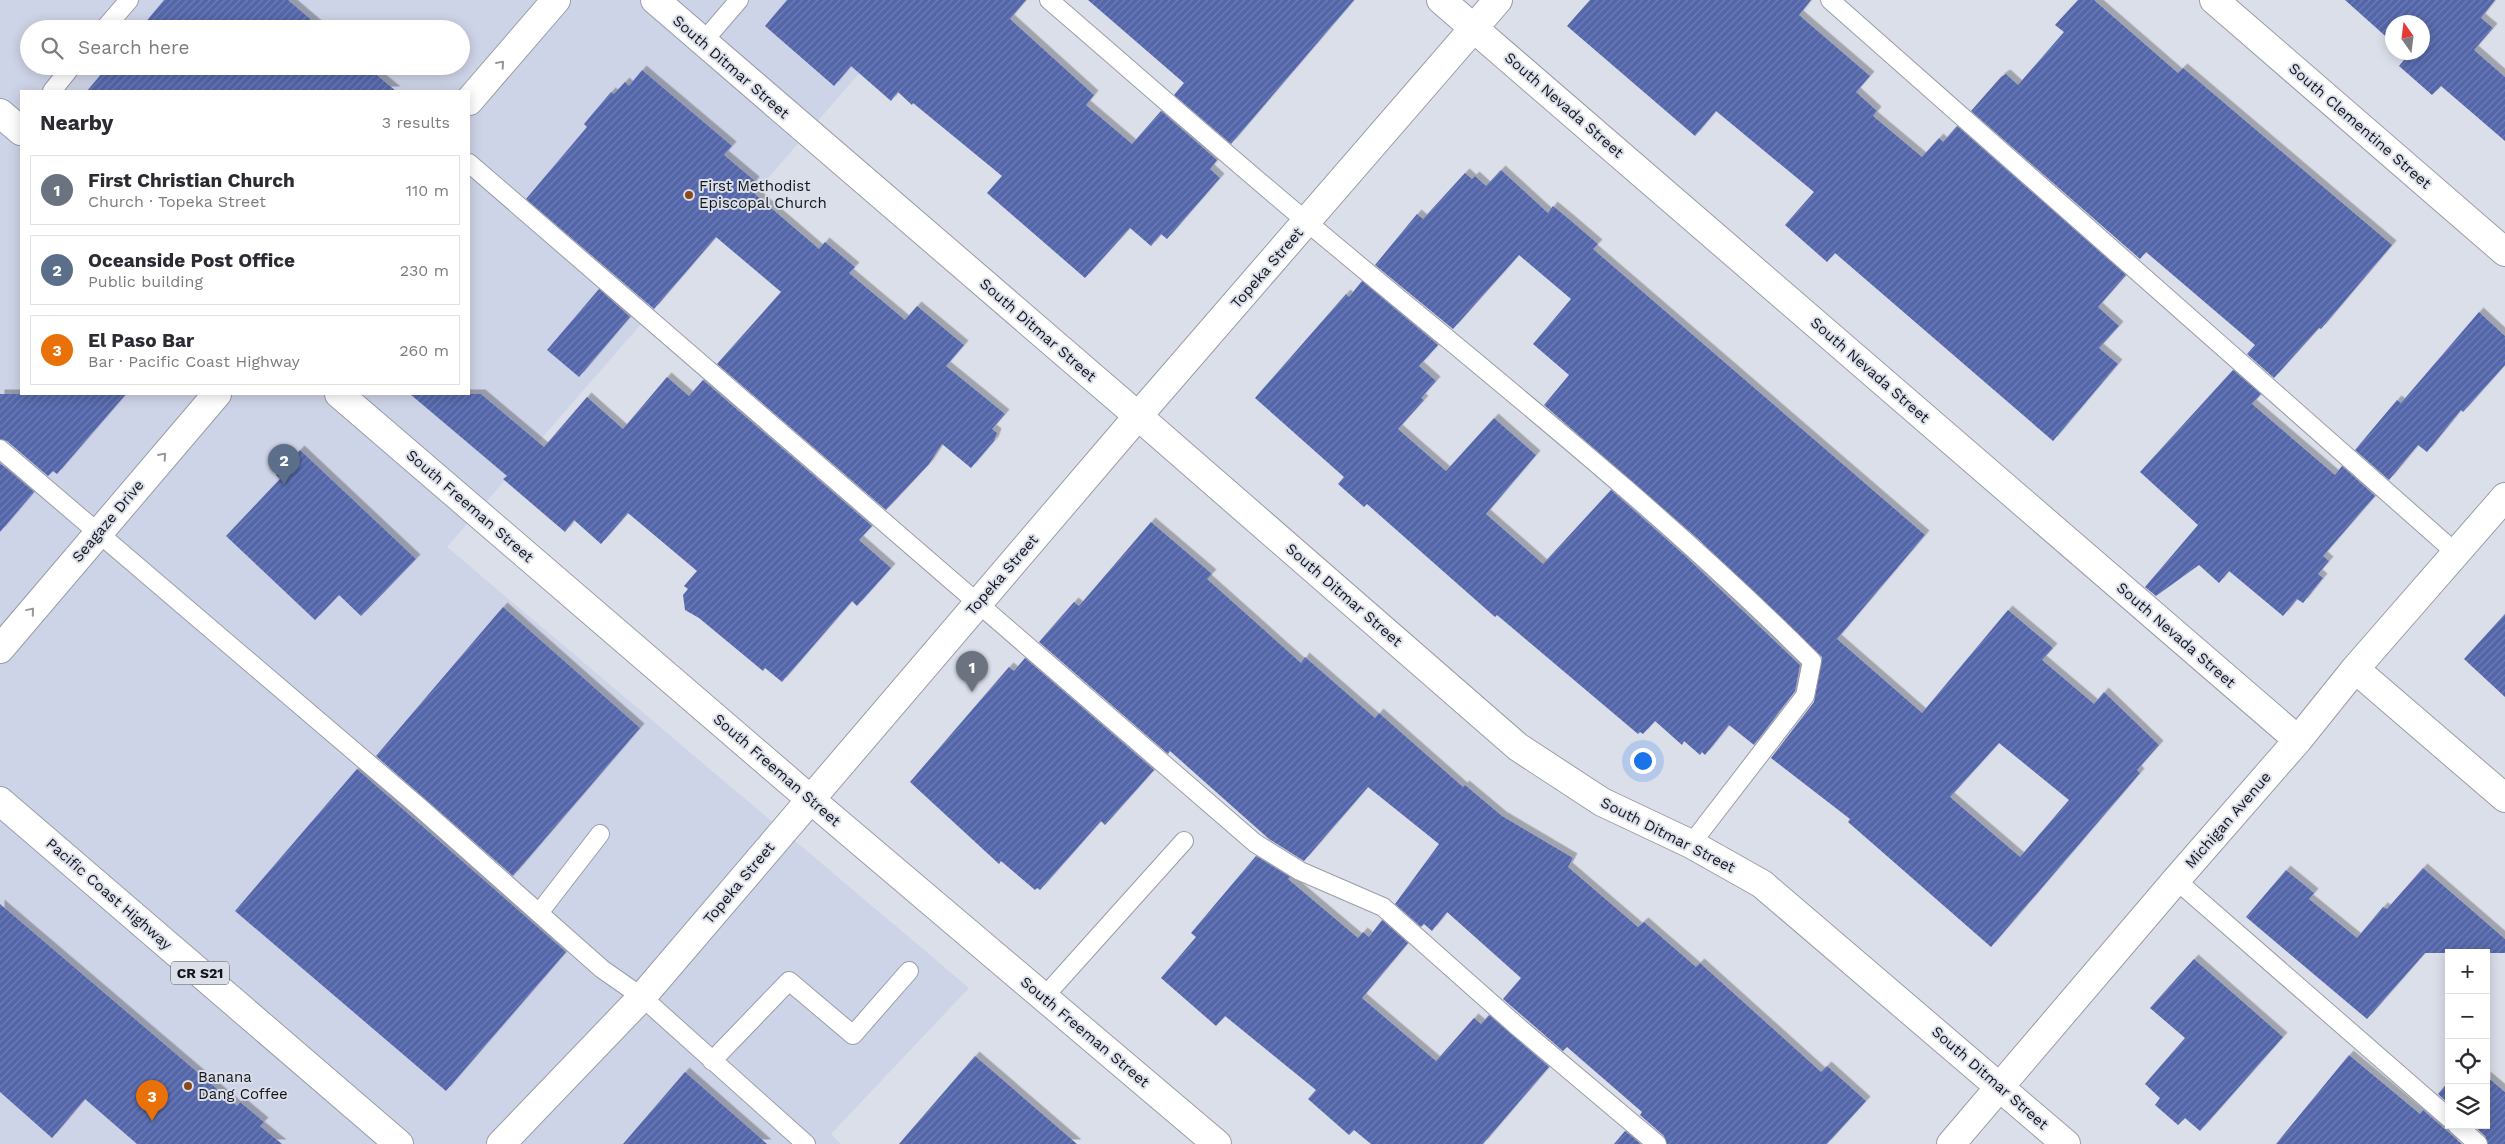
<!DOCTYPE html>
<meta charset="utf-8">
<style>
:root{--surface:#fff;--page:#f7f7f7;--text:#2b2b33;--muted:#7c7c81;--line:#e1e1e2;--accent:#8b4818}
body{margin:0;font-family:"Work Sans",sans-serif;background:var(--page);color:var(--text)}
.controls{position:absolute;right:15px;bottom:15px;display:grid;overflow:hidden;border-radius:0px;box-shadow:0 2px 12px #0003}
.controls button{width:45px;height:45px;display:grid;place-items:center;padding:0;border:0;border-bottom:1px solid var(--line);background:var(--surface);color:var(--text);font:25px sans-serif}
.compass{position:absolute;left:2385px;top:15px;width:45px;height:45px;border-radius:50%;background:var(--surface);box-shadow:0 2px 12px #0003;rotate:346deg}
.you{position:absolute;left:1642px;top:760px;width:18px;height:18px;margin:-12px;border:4px solid #fff;border-radius:50%;background:#1a73e8;box-shadow:0 0 0 8px #1a73e833}
.badge{display:grid;place-items:center;width:32px;height:32px;border-radius:50%;background:var(--accent);color:#fff;font-size:16px;font-weight:700}
.pin{position:absolute;translate:-50% -41px;filter:drop-shadow(0 1px 2px #0008)}
.pin::after{content:'';position:absolute;top:26px;width:18px;height:15px;background:inherit;clip-path:polygon(0 0,100% 0,50% 100%)}
.list{margin:0;padding:0;list-style:none}
h2{display:flex;justify-content:space-between;align-items:center;height:65px;margin:0;padding:0 20px;font-size:21px}
h2 small{font-size:16px;font-weight:400;color:var(--muted)}
.list li{display:grid;grid-template-columns:32px 1fr auto;gap:15px;align-items:center;box-sizing:border-box;height:70px;margin:0 10px 10px;padding:0 10px;border:1px solid var(--line);border-radius:0px}
.list b{display:block;font-size:19px;white-space:nowrap}
.list p{margin:0;font-size:16px;white-space:nowrap;color:var(--muted)}
.list em{font-size:16px;font-style:normal;color:var(--muted)}
.icon{flex:none;width:28px;height:28px;fill:none;stroke:currentColor;stroke-width:2;stroke-linecap:round;stroke-linejoin:round}
.map{position:relative;flex:none;width:2505px;height:1144px;overflow:hidden}
.search{position:absolute;background:var(--surface);box-shadow:0 2px 12px #0003;left:20px;top:20px;width:450px;height:55px;display:flex;align-items:center;gap:12px;box-sizing:border-box;padding:0 18px;border-radius:28px;color:var(--muted);font-size:19px}
.panel{position:absolute;background:var(--surface);box-shadow:0 2px 12px #0003;left:20px;top:90px;width:450px;height:305px;border-radius:0px}
.map>svg:first-child{display:block}
.built{fill:#ced4e7;fill-rule:evenodd}
.building{fill:url(#building-hatch);fill-rule:evenodd;filter:url(#shadow)}
.lines{fill:none;stroke-linecap:round;stroke-linejoin:round}
.lane-casing{stroke:#999da8;stroke-width:20}
.street-casing{stroke:#999da8;stroke-width:30}
.secondary-casing{stroke:#999da8;stroke-width:30}
.primary-casing{stroke:#999da8;stroke-width:30}
.lane{stroke:#fff;stroke-width:18}
.street{stroke:#fff;stroke-width:28}
.secondary{stroke:#fff;stroke-width:28}
.primary{stroke:#fff;stroke-width:28}
.oneway{stroke:#959698}
.poi-dot{fill:#8b4818;stroke:#dbdfea;stroke-width:2}
.labels{text-anchor:middle;stroke-width:4;stroke-linejoin:round;paint-order:stroke}
.shield{fill:#dbdfea;stroke:#4f5258;stroke-width:1}
.shield-label{font-size:14px;font-weight:bold;fill:#131519}
.street-label{font-size:15px;fill:#131519;stroke:#dbdfea}
.poi-label{font-size:15px;fill:#131519;stroke:#dbdfea;text-anchor:start}
</style>
<div class="map">
<svg width="2505" height="1144" viewBox="0 0 2505 1144">
<defs>
<pattern id="building-hatch" width="6" height="6" patternUnits="userSpaceOnUse" patternTransform="scale(1.25)"><rect width="6" height="6" fill="#5366ab"/><path d="M-1 1l2-2M0 6l6-6M5 7l2-2" fill="none" stroke="#717fb0"/></pattern>
<filter id="shadow"><feDropShadow dx="4.5" dy="-4.5" stdDeviation="0" flood-color="#0004"/></filter>
</defs>
<rect width="100%" height="100%" fill="#dbdfea"/>
<!-- built -->
<path class="built" d="M0,0H923L447,547L969,988L831,1134L841,1144H0ZM29,29H461V66H29ZM21,91H469V394H21Z"/>
<!-- building -->
<path class="building" d="M164,0H288L322,29H140Z
M787,0H1026L1010,19L1094,95L1086,105L1132,144L1161,111L1217,160L1210,169L1220,178L1167,239L1161,234L1151,246L1130,228L1085,278L987,193L1002,176L913,103L912,105L898,92L891,101L851,66L834,86L765,26Z
M1088,0H1354L1231,144L1174,95L1184,83Z
M1590,0H1811L1799,15L1870,76L1856,92L1877,111L1873,116L1922,157L1939,138L1943,142L1957,126L2126,275L2098,307L2119,326L2099,348L2118,364L2053,441L1835,253L1827,262L1785,225L1814,192L1716,111L1695,136L1567,26Z
M2078,0H2094L2178,73L2183,68L2392,245L2321,329L2319,328L2274,378L2247,354L2255,345L2146,252L2140,259L1971,111L2001,77L2006,74L2018,85L2064,32L2055,25Z
M2345,0H2495L2481,18L2493,28L2474,50L2505,77V141L2441,86L2432,95L2399,66L2408,55L2405,52H2422V22H2392V42Z
M108,66H366L396,91H87Z
M642,70L732,146L724,155L755,181L749,189L819,249L825,242L855,267L849,273L905,320L917,306L964,345L946,366L1005,414L992,429L997,433L994,441L971,468L942,444L929,464L886,510L717,364L781,292L716,237L654,309L526,199L587,127L584,124L611,92L614,94L625,82L629,86Z
M1501,170L1548,213L1553,206L1570,220L1598,244L1593,249L1925,535L1837,639L1922,713L2008,610L2053,648L2042,660L2094,704L2104,692L2159,745L2137,770L2140,773L1991,947L1848,822L1850,819L1771,758L1814,702L1822,657L1697,538L1544,405L1569,375L1533,344L1571,299L1519,255L1453,329L1375,265L1417,214L1423,219L1465,173L1472,179L1475,176L1486,186ZM1999,743L2069,800L2020,857L1950,797Z
M1362,281L1438,345L1419,366L1436,381L1421,398L1424,400L1398,429L1446,471L1494,418L1536,455L1486,514L1543,564L1611,490L1683,554L1800,665L1795,691L1754,745L1729,725L1705,755L1702,752L1700,755L1684,741L1682,745L1655,721L1643,734L1640,732L1638,734L1497,615L1495,617L1367,504L1364,507L1338,484L1344,477L1255,398L1346,294L1349,297Z
M599,289L630,317L579,377L547,350Z
M2479,312L2505,336V365L2463,412L2461,410L2427,452L2418,445L2389,480L2355,450L2397,400L2401,403Z
M2233,370L2261,394L2252,404L2335,475L2342,466L2375,496L2323,556L2329,561L2318,574L2323,578L2303,603L2297,599L2283,616L2229,571L2219,583L2199,565L2156,596L2145,587L2198,525L2140,472Z
M667,377L689,396L703,380L872,526L859,540L891,568L857,606L852,601L782,682L765,668L763,671L699,618L685,610L683,595L688,589L684,586L697,571L628,513L601,544L574,520L565,532L503,479L507,476L410,394H481L544,447L587,397L623,429Z
M0,394H126L57,474L53,471L48,476L7,441L0,439Z
M300,450L416,559L361,616L339,595L315,620L226,536L280,479L276,475Z
M0,463L34,492L0,532Z
M1151,522L1212,574L1207,579L1301,663L1305,657L1375,718L1379,713L1463,787L1465,785L1502,816L1573,858L1568,867L1638,927L1644,922L1696,967L1700,963L1821,1072L1827,1066L1866,1101L1827,1144H1667L1664,1136L1640,1115L1642,1112L1567,1047L1563,1051L1503,999L1521,978L1447,912L1432,931L1424,924L1421,927L1395,904L1439,844L1368,787L1304,861L1269,839L1170,751L1168,754L1039,642L1074,602L1079,606Z
M503,607L640,728L513,876L376,756Z
M2505,614V697L2464,659Z
M1025,658L1154,770L1105,825L1101,821L1040,890L1037,888L1035,890L1001,861L999,864L910,782L1009,667L1014,671Z
M357,769L566,952L446,1091L235,911Z
M1256,856L1290,877L1288,879L1358,938L1363,932L1369,937L1382,920L1408,943L1362,998L1436,1061L1474,1018L1481,1024L1489,1015L1549,1067L1483,1144H1371L1354,1130L1349,1135L1308,1099L1316,1090L1225,1016L1216,1026L1161,978L1196,937L1191,933Z
M2423,868L2505,939V953H2425L2367,1019L2246,917L2286,870L2314,893L2309,899L2357,938L2383,907L2387,909Z
M0,904L237,1106L240,1102L264,1122L260,1126L282,1144H137L85,1099L52,1138L0,1092Z
M2194,959L2283,1037L2200,1131L2185,1118L2178,1125L2155,1105L2160,1098L2145,1084L2185,1038L2150,1008Z
M2349,1055L2420,1114L2423,1110L2462,1144H2276Z
M975,1056L1077,1144H899Z
M685,1072L767,1144H623Z
M2486,1076L2505,1092V1144H2488L2485,1136L2473,1125H2486Z
M2449,1081V1104L2438,1094Z
M1625,1131L1641,1144H1614Z"/>
<g class="lines">
<defs>
<path id="lane" d="M1049,0C1135,74 1220,149 1307,222C1477,365 1654,503 1812,661L1805,696L1691,844
M1830,0L2456,553
M104,29L129,0
M702,43L739,0
M52,91L72,66
M469,163L1255,843L1300,871L1383,907L1517,1026L1657,1144
M0,449L417,805L602,969L642,997L806,1144
M2176,880L2449,1118
M539,913L600,834
M1044,997L1184,841
M712,1061L789,981L853,1035L909,971
M2457,1125L2478,1144"/>
<path id="street" d="M1441,0L2298,740
M0,113L21,131
M339,394L810,799L1217,1144
M2355,669L2505,798
M501,1144L642,997L1138,416L1498,0
M1951,1144L2176,880L2298,740L2355,669L2505,497"/>
<path id="secondary" d="M655,0L1138,416L1518,747L1602,802L1691,844L1762,884L2066,1144
M2214,0L2505,252"/>
<path id="primary" d="M469,101L556,0
M0,649L217,394
M0,801L399,1144"/>
</defs>
<!-- lane casing -->
<use href="#lane" class="lane-casing"/>
<!-- street casing -->
<use href="#street" class="street-casing"/>
<!-- secondary casing -->
<use href="#secondary" class="secondary-casing"/>
<!-- primary casing -->
<use href="#primary" class="primary-casing"/>
<!-- lane -->
<use href="#lane" class="lane"/>
<!-- street -->
<use href="#street" class="street"/>
<!-- secondary -->
<use href="#secondary" class="secondary"/>
<!-- primary -->
<use href="#primary" class="primary"/>
</g>
<!-- one-way arrows -->
<defs><path id="oneway-chevron" d="M-2-3.5L2.5 0L-2 3.5" fill="none" stroke-width="1.6" stroke-linecap="round" stroke-linejoin="round" transform="scale(1.25)"/></defs>
<g class="oneway">
<use href="#oneway-chevron" transform="translate(501 64) rotate(-49)"/>
<use href="#oneway-chevron" transform="translate(163 456) rotate(-49)"/>
<use href="#oneway-chevron" transform="translate(31 611) rotate(-50)"/>
</g>
<!-- markers -->
<g class="poi-dot">
<circle cx="689" cy="195" r="5"/>
<circle cx="188" cy="1086" r="5"/>
</g>
<g class="labels">
<!-- shield labels -->
<rect class="shield" x="171" y="961.5" width="58" height="23" rx="4"/>
<g class="shield-label">
<text x="200" y="978">CR S21</text>
</g>
<!-- street labels -->
<g class="street-label">
<text transform="translate(731 67) rotate(41)" y="5">South Ditmar Street</text>
<text transform="translate(1564 105) rotate(41)" y="5">South Nevada Street</text>
<text transform="translate(2360 126) rotate(41)" y="5">South Clementine Street</text>
<text transform="translate(1267 268) rotate(-49)" y="5">Topeka Street</text>
<text transform="translate(1038 330) rotate(41)" y="5">South Ditmar Street</text>
<text transform="translate(1870 370) rotate(41)" y="5">South Nevada Street</text>
<text transform="translate(470 506) rotate(41)" y="5">South Freeman Street</text>
<text transform="translate(108 521) rotate(-50)" y="5">Seagaze Drive</text>
<text transform="translate(1002 575) rotate(-49)" y="5">Topeka Street</text>
<text transform="translate(1344 595) rotate(41)" y="5">South Ditmar Street</text>
<text transform="translate(2176 635) rotate(41)" y="5">South Nevada Street</text>
<text transform="translate(777 770) rotate(41)" y="5">South Freeman Street</text>
<text transform="translate(2228 820) rotate(-49)" y="5">Michigan Avenue</text>
<text transform="translate(1668 835) rotate(27)" y="5">South Ditmar Street</text>
<text transform="translate(739 883) rotate(-50)" y="5">Topeka Street</text>
<text transform="translate(109 894) rotate(41)" y="5">Pacific Coast Highway</text>
<text transform="translate(1085 1032) rotate(40)" y="5">South Freeman Street</text>
<text transform="translate(1990 1078) rotate(41)" y="5">South Ditmar Street</text>
</g>
<!-- poi labels -->
<g class="poi-label">
<text x="699" y="191">First Methodist<tspan x="699" dy="17">Episcopal Church</tspan></text>
<text x="198" y="1082">Banana<tspan x="198" dy="17">Dang Coffee</tspan></text>
</g>
</g>
</svg>
<div class="controls">
<button>+</button>
<button>−</button>
<button><svg class="icon" aria-label="locate" viewBox="0 0 24 24"><circle cx="12" cy="12" r="6"/><path d="M12 2v4M12 18v4M2 12h4M18 12h4"/></svg></button>
<button><svg class="icon" aria-label="layers" viewBox="0 0 24 24"><path d="M12 4l9 5-9 5-9-5zM3 14l9 5 9-5"/></svg></button>
</div>
<svg class="compass" viewBox="-18 -18 36 36"><path d="M0-13l5 13h-10z" fill="#e53935"/><path d="M0 13l5-13h-10z" fill="#7c7c81"/></svg>
<div class="you"></div>
<div class="pin badge" style="left:972px;top:692px;background:#6b7280">1</div>
<div class="pin badge" style="left:284px;top:485px;background:#5c6f8a">2</div>
<div class="pin badge" style="left:152px;top:1121px;background:#e8710a">3</div>
<div class="search"><svg class="icon" aria-label="search" viewBox="0 0 24 24"><circle cx="10" cy="10" r="6"/><path d="M15 15l6 6"/></svg>Search here</div>
<section class="panel">
<h2>Nearby<small>3 results</small></h2>
<ul class="list">
<li><span class="badge" style="background:#6b7280">1</span><div><b>First Christian Church</b><p>Church · Topeka Street</p></div><em>110 m</em></li>
<li><span class="badge" style="background:#5c6f8a">2</span><div><b>Oceanside Post Office</b><p>Public building</p></div><em>230 m</em></li>
<li><span class="badge" style="background:#e8710a">3</span><div><b>El Paso Bar</b><p>Bar · Pacific Coast Highway</p></div><em>260 m</em></li>
</ul>
</section>
</div>
